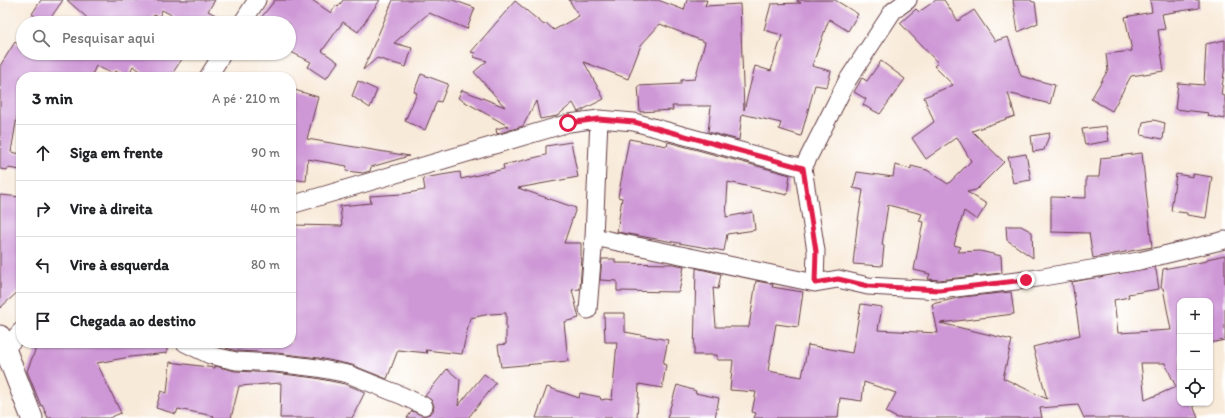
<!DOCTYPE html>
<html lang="pt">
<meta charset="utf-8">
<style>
:root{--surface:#fff;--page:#f2f2f2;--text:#202124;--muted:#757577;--line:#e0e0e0}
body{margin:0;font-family:Itim,sans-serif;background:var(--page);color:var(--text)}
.controls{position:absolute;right:12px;bottom:12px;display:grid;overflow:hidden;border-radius:8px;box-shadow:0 1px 3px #0004}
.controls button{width:36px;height:36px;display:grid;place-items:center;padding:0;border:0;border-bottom:1px solid var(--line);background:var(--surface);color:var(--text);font:20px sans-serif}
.stop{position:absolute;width:12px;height:12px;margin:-9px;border:3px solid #e11d48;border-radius:50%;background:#fff}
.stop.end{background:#e11d48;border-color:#fff;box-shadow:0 1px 4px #0008}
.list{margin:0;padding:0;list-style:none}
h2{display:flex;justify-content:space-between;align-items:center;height:52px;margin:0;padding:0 16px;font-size:17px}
h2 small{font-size:13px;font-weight:400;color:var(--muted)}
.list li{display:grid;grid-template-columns:26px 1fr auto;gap:12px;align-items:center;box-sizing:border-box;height:56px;padding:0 16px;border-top:1px solid var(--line)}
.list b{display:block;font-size:15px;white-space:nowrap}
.list em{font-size:13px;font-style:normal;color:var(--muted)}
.icon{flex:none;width:22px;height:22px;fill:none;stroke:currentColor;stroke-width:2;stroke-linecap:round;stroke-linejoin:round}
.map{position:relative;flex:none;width:1225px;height:418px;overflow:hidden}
.search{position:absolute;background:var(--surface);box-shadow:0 1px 3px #0004;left:16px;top:16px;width:280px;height:44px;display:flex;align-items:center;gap:10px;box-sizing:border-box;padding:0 14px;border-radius:22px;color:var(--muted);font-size:15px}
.panel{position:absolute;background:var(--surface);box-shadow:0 1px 3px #0004;left:16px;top:72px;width:280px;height:276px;border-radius:16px}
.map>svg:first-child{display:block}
.building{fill:#ce97d6;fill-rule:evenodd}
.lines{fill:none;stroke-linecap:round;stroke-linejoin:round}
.minor-casing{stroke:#643d45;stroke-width:19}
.tertiary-casing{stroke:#643d45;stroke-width:23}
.minor{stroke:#fff;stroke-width:17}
.tertiary{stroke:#fff;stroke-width:21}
.route{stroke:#e11d48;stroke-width:5}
</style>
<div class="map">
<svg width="1225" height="418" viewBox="0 0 1225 418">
<rect width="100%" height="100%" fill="#fff"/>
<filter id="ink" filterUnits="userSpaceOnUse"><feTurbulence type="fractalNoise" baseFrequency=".025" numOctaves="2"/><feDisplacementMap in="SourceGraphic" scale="8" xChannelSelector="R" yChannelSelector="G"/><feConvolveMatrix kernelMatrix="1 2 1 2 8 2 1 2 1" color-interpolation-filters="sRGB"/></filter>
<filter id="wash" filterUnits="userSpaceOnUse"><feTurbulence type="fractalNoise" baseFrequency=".012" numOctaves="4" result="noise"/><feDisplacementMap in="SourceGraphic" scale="16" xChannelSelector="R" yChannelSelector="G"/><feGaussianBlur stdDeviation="0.9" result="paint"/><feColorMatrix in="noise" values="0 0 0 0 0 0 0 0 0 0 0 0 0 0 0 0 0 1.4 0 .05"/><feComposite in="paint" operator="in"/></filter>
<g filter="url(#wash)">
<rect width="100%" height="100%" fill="#f8ead9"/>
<g id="blocks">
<!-- building -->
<path class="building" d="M41,0H63L47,23H45L32,14Z
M67,0H215L208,11L231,23H187L162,10L159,17L154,15L148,23H93Z
M275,0H312L331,13L336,5L338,7L343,0H380L358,32L343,22L322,51L338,62L326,79L308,67L311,62L289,51V23H257Z
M393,0H453L475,8L467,29L429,13L394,43L412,48L406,67L377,58L363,70Z
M569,0H658L684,10L687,0H707L705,6L740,4L744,110L755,66L771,71L782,35L764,30L771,4L801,3L797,1V0H835L858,14L848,31L829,19L812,66L831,71L827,87L815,85L801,136L779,129L781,123L742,114L739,140L708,132L711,106H672L673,110L640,112L638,86L681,84V80L695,79L705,42L660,24L641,45L628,79L584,62L604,99L578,112L573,103L557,116L540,119L536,101L523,126L497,134L496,129L508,126L458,98L462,90L505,107L474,72L487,61L474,57L475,53L471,52L515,1L544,25L546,23L554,30L579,16Z
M936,0H944L958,21L974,10L995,41L1008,37L1021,76L1055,85L1050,104L1008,93L1015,116L972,131L1004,162L976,190L967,192L987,204L977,220L964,211L954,245L961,247L958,252L980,251L1001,256L1002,273L939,280L928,279L930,274L914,270L923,222L919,221L922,214L888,205L882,245L884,246L882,266L853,264L857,227L863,190L853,188L857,172L893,177L895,165L911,169V166L927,170L948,184L971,161L957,137L926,159L912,138L934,122L924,97L953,85L934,66L938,63L900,23L916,9L919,12Z
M1013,0H1031L1032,2H1035L1038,23L1018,32Z
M1150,0H1199V8L1162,14L1165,29L1158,30L1164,71L1131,76L1112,111L1091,99L1108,70L1106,54L1132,51L1125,17L1152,12Z
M1225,40V66L1221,95L1225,96V119L1208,116L1209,113L1175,109L1178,83L1204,85L1206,44Z
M15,42L23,47V53H186L170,77H149L133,66L128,77L115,71L114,74L96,66L91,77H21V112L18,111L11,152L21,154V170L8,168L7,170L0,169V66Z
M881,61L905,79L880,114L863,105L866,99L854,92L862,78L867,81Z
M421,74L448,84L441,102L437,101L425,130L405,121L417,93L414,92Z
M358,81L377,90L370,108L352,96Z
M291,89L318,97L307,139L409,156L371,167L370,171L363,173L346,171L347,166L308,159L306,181L291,179Z
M1154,120L1165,123L1163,139L1141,135L1143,122Z
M1106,126L1109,141L1085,145L1082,129Z
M1050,133L1044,150L1033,152L1031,136Z
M629,139L667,146L668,142L790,175L787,195L728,182L726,217L753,212L755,230L727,234L724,251L617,232L622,198L618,197Z
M571,142L578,177L518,188L576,208L564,243H581V258H582L580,289L572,290L579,318L564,322L568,361L501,367L498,345L506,344V313L490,314L470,318L462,354L425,350L428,353L398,350L387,379L352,365L319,358L277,353L237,351L226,348L228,343H291L292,225L342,226L340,206L371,203L370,196L402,194L425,190L423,178L460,172L461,179L504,169L503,165L546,155V146Z
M1142,153L1152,247L1093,258L1089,233L1051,232V197L1086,198V177H1099L1101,158Z
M1026,154L1031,180L1013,183L1008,157Z
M1176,174L1193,177V174L1212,177L1206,218L1187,215V213L1171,211Z
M0,195L21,197V289L0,308Z
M1006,226H1021L1032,232L1033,258L1007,240Z
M1225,255V340L1210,343V301H1180V403H1192L1198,418H1084L1078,405L1040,408L1042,418H897L886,412L896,393L864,382L862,401L840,398L838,418H754L756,413L752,412L756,392L730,390L733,360H717V355H694L696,268L721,274L718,289L713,288L716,327H749L756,281L773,284L772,287L803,292L798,327L776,324L768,371L802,377L808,345L852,353L861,304L882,307L878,330L938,333L932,304L962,297L1011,292L1014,314L940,323L1012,340L1003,378L1047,399L1033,347L1080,335L1072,282L1155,267V270H1156L1159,289L1128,294L1129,297L1114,300L1118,333L1171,330L1163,288H1161L1163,269L1207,261V259ZM1141,363H1165L1176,387L1145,400Z
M602,259H615V263L673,264L684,266L679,292L617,291V281L600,280Z
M604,313H625V332L668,340L663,364L666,365L662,388L639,384L637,418H536L547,387L579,398L580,393L600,397L601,400L606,399L612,400L617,342H605Z
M38,343H167V353L130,357L97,363L121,413L109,418H48L42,405L41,406L27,371Z
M170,362L215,368V366L235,371L275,373L315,378L345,384L365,392L352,418H280L281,383L239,386L231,418H213L214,416L178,409L176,414L156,408L161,391L167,393Z
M447,369L460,380L458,406L484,374L496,383L468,418H407L412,411L424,416L429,414L433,411L434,406L432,401L425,396Z
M677,385L696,391L695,393L719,398L715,418H667Z"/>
</g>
</g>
<g filter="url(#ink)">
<use href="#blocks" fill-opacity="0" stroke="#643d45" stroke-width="1"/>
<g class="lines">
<defs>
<path id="minor" d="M242,23L257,0
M208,77L223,53
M291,205L569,123L599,119L634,122L803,168
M594,237L815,283L838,279L868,286L939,290L1025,280L1139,261L1225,240
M815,283L816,251L803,168L847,81L893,11L908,0
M588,310L594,237L599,119
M185,343L210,355L236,361L276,363L317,368L348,374L403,396L424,406
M5,349L21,331"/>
<path id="tertiary" d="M0,336L32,418"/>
</defs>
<!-- minor casing -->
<use href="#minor" class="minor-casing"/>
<!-- tertiary casing -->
<use href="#tertiary" class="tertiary-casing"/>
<!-- minor -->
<use href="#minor" class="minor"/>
<!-- tertiary -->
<use href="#tertiary" class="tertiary"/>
</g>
</g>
<g class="lines" filter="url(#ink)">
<!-- route -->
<path class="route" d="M568,123L599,119L634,122L803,168L816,251L815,283L838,279L868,286L939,290L1026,280"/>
</g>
</svg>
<div class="controls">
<button>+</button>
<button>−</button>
<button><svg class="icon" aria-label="locate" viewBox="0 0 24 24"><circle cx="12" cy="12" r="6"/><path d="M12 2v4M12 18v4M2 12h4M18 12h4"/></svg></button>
</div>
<div class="stop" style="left:568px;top:123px"></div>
<div class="stop end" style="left:1026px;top:280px"></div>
<div class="search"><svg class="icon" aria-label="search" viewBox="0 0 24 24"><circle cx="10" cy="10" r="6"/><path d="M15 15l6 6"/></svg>Pesquisar aqui</div>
<section class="panel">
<h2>3 min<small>A pé · 210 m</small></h2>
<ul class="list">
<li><svg class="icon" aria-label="ahead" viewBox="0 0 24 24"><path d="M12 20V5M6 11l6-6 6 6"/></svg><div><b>Siga em frente</b></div><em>90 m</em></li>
<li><svg class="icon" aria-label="right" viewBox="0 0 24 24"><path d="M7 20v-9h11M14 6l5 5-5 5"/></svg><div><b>Vire à direita</b></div><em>40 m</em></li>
<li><svg class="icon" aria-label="left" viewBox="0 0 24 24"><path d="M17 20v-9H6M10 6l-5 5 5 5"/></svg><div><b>Vire à esquerda</b></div><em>80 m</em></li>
<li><svg class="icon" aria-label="arrive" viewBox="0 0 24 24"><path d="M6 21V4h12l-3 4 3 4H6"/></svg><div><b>Chegada ao destino</b></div></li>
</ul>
</section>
</div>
